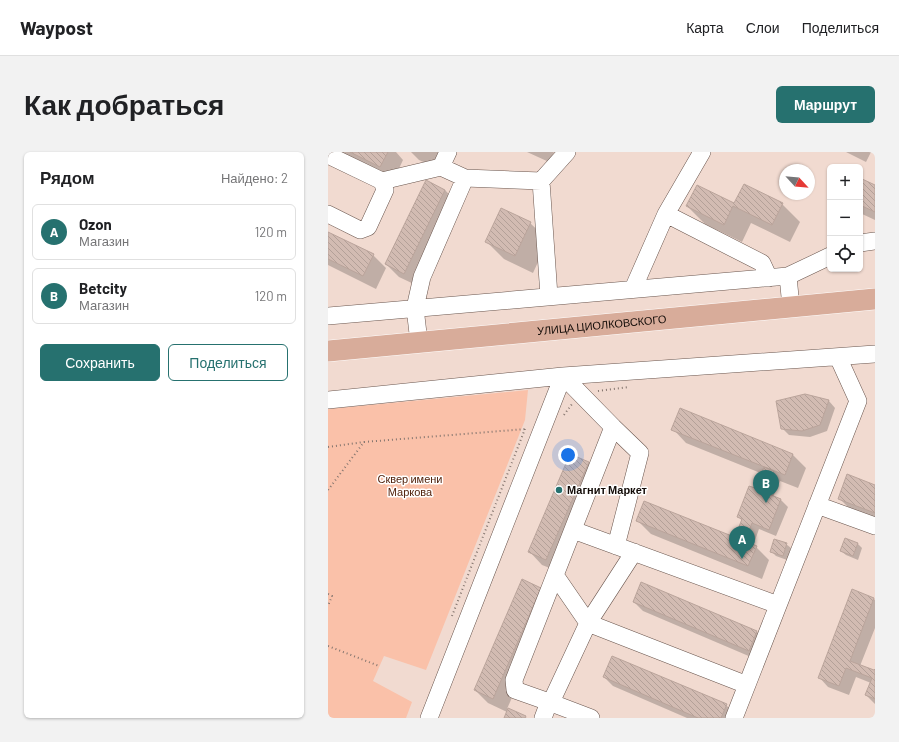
<!DOCTYPE html>
<html lang="ru">
<meta charset="utf-8">
<style>
:root{--surface:#fff;--page:#f2f2f2;--text:#202124;--muted:#757577;--line:#e0e0e0;--accent:#26716f}
body{margin:0;font-family:Barlow,sans-serif;background:var(--page);color:var(--text)}
.controls{position:absolute;right:12px;top:12px;display:grid;overflow:hidden;border-radius:6px;box-shadow:0 1px 3px #0004}
.controls button{width:36px;height:36px;display:grid;place-items:center;padding:0;border:0;border-bottom:1px solid var(--line);background:var(--surface);color:var(--text);font:20px sans-serif}
.compass{position:absolute;left:451px;top:12px;width:36px;height:36px;border-radius:50%;background:var(--surface);box-shadow:0 1px 3px #0004;rotate:116deg}
.you{position:absolute;left:240px;top:303px;width:14px;height:14px;margin:-10px;border:3px solid #fff;border-radius:50%;background:#1a73e8;box-shadow:0 0 0 6px #1a73e833}
.badge{display:grid;place-items:center;width:26px;height:26px;border-radius:50%;background:var(--accent);color:#fff;font-size:13px;font-weight:700}
.pin{position:absolute;translate:-50% -33px;filter:drop-shadow(0 1px 2px #0008)}
.pin::after{content:'';position:absolute;top:21px;width:14px;height:12px;background:inherit;clip-path:polygon(0 0,100% 0,50% 100%)}
.list{margin:0;padding:0;list-style:none}
h2{display:flex;justify-content:space-between;align-items:center;height:52px;margin:0;padding:0 16px;font-size:17px}
h2 small{font-size:13px;font-weight:400;color:var(--muted)}
.list li{display:grid;grid-template-columns:26px 1fr auto;gap:12px;align-items:center;box-sizing:border-box;height:56px;margin:0 8px 8px;padding:0 8px;border:1px solid var(--line);border-radius:6px}
.list b{display:block;font-size:15px;white-space:nowrap}
.list p{margin:0;font-size:13px;white-space:nowrap;color:var(--muted)}
.list em{font-size:13px;font-style:normal;color:var(--muted)}
.actions{display:flex;gap:8px;padding:12px 16px}
.actions a{flex:1;padding:9px 0;border:1px solid var(--accent);border-radius:6px;text-align:center;font-size:14px;color:var(--accent)}
.actions .main{background:var(--accent);color:#fff}
.icon{flex:none;width:22px;height:22px;fill:none;stroke:currentColor;stroke-width:2;stroke-linecap:round;stroke-linejoin:round}
.map{position:relative;flex:none;width:547px;height:566px;overflow:hidden;border-radius:6px}
header{display:flex;align-items:center;gap:24px;box-sizing:border-box;height:56px;padding:0 20px;background:var(--surface);border-bottom:1px solid var(--line)}
header strong{font-size:19px}
nav{display:flex;gap:22px;margin-inline-start:auto;font-size:14px}
.intro{display:flex;align-items:center;justify-content:space-between;box-sizing:border-box;height:96px;padding:0 24px}
h1{margin:0;font-size:28px}
.button{padding:10px 18px;border-radius:6px;background:var(--accent);color:#fff;font-size:14px;font-weight:700}
main{display:flex;gap:24px;padding:0 24px}
aside{flex:1;background:var(--surface);border-radius:6px;box-shadow:0 1px 3px #0004}
.map>svg:first-child{display:block}
.park{fill:#fac1a9}
.shadow{fill:#0003}
.building{fill:url(#building-back-hatch);stroke:#baa49b}
.lines{fill:none;stroke-linecap:round;stroke-linejoin:round}
.minor-casing{stroke:#6a564e;stroke-width:18}
.major-casing{stroke:#fff;stroke-width:22}
.path{stroke:#85766f;stroke-width:2;stroke-dasharray:1 3;stroke-linecap:butt}
.minor{stroke:#fff;stroke-width:17}
.major{stroke:#d8ac9a;stroke-width:21}
.poi-dot{fill:#26716f;stroke:#fff;stroke-width:1.5}
.labels{text-anchor:middle;stroke-width:3;stroke-linejoin:round;paint-order:stroke}
.street-label{font-size:11px;fill:#130c08;stroke:#fff}
.park-label{font-size:11px;fill:#52230d;stroke:#fff}
.poi-label{font-size:11px;font-weight:bold;fill:#130c08;stroke:#fff;text-anchor:start}
</style>
<header>
<strong>Waypost</strong>
<nav><a>Карта</a><a>Слои</a><a>Поделиться</a></nav>
</header>
<div class="intro"><h1>Как добраться</h1><a class="button">Маршрут</a></div>
<main>
<aside>
<h2>Рядом<small>Найдено: 2</small></h2>
<ul class="list">
<li><span class="badge">A</span><div><b>Ozon</b><p>Магазин</p></div><em>120 m</em></li>
<li><span class="badge">B</span><div><b>Betcity</b><p>Магазин</p></div><em>120 m</em></li>
</ul>
<div class="actions"><a class="main">Сохранить</a><a>Поделиться</a></div>
</aside>
<div class="map">
<svg width="547" height="566" viewBox="0 0 547 566">
<defs>
<pattern id="building-back-hatch" width="6" height="6" patternUnits="userSpaceOnUse"><rect width="6" height="6" fill="#d2bbb2"/><path d="M-1 5l2 2M0 0l6 6M5-1l2 2" fill="none" stroke="#b3a098"/></pattern>
</defs>
<rect width="100%" height="100%" fill="#f1dad0"/>
<!-- park -->
<path class="park" d="M200,238L197,268L98,518L56,504L45,529L84,550L78,566H0V257Z"/>
<!-- shadow -->
<path class="shadow" d="M10,0H68L75,8L66,27Z
M83,0H117L109,16L91,8Z
M199,0H226L221,10Z
M518,0H543L538,10Z
M532,27L547,34V68L532,61Z
M117,38L130,52L90,134L71,125L58,112Z
M454,52L472,70L462,90L423,71L414,90L377,72L359,54Z
M202,71L220,88L205,121L176,107L159,90Z
M0,81L45,103L58,116L48,137L0,113Z
M477,243L501,249L507,256L499,279L482,285L461,283L454,276Z
M353,258L465,303L478,316L470,336L452,329L445,345L453,348L460,355L448,384L431,377L425,394L428,395L441,408L434,427L323,382L310,369L407,386L414,369L410,364L428,338L435,322L358,291L345,277Z
M261,311L274,324L232,420L214,413L201,399Z
M547,334V369L524,359L511,346Z
M458,392L463,396L459,408L448,404L443,399Z
M530,392L534,396L530,408L518,403L513,399Z
M314,432L429,480L438,489L430,508L315,459L306,450Z
M212,437L225,450L179,557L199,566H177L179,560L160,551L147,538Z
M546,447L547,448V476L532,514L547,519V552L538,543L543,531L528,525L521,543L500,535L491,525Z
M276,525L398,553L407,562L406,566H359L285,534Z"/>
<!-- building -->
<path class="building" d="M22,0H60L52,15Z
M532,26L547,33V60L532,53Z
M98,28L117,38L76,122L57,112Z
M416,32L455,51L444,73L405,54L396,73L358,54L369,33L406,51Z
M173,56L203,70L187,104L157,90Z
M0,80L46,102L35,124L0,107Z
M477,242L501,248L492,273L474,279L453,277L448,249Z
M352,256L465,302L457,323L343,278Z
M242,302L261,310L218,408L200,400Z
M436,315L446,319L438,341L453,347L441,378L424,371L417,389L407,385L414,367L409,365L421,334L427,336Z
M519,322L547,333V361L510,347Z
M316,349L429,394L420,414L308,369Z
M517,386L530,391L525,404L512,399Z
M446,387L459,391L455,404L442,400Z
M194,427L213,436L165,547L146,538Z
M313,430L429,479L421,499L305,450Z
M524,437L546,446L522,509L546,518L547,517V547L537,543L544,526L518,516L511,534L490,526Z
M284,504L399,552L393,566H370L275,525Z
M180,556L198,564L197,566H176Z"/>
<g class="lines">
<defs>
<path id="minor" d="M0,3L54,29L57,38L40,75L32,78L0,62
M137,26L213,29
M54,29L113,15
M338,62L434,111L441,126
M532,91L547,89
M460,124L463,155
M305,137L338,62L374,0
M221,144L213,29L239,0
M0,164L460,124L502,104
M91,190L87,156L94,125L137,26L113,15L120,0
M0,248L235,224L547,202
M285,275L312,301L288,394
M489,353L547,374
M245,378L450,453
M227,423L260,471L419,533
M225,546L260,471L306,400
M221,550L187,538L186,528L285,275L235,224
M101,566L235,224
M215,566L221,550L263,566
M406,566L530,249L510,205"/>
<g id="major">
<path id="s1" d="M0,199L547,147"/>
</g>
</defs>
<!-- minor casing -->
<use href="#minor" class="minor-casing"/>
<!-- major casing -->
<use href="#major" class="major-casing"/>
<!-- path -->
<path class="path" d="M270,239L301,235
M236,263L244,252
M0,295L36,290
M0,338L36,290L198,277
M0,442L4,444L0,454
M124,464L197,277
M0,494L51,514"/>
<!-- minor -->
<use href="#minor" class="minor"/>
<!-- major -->
<use href="#major" class="major"/>
</g>
<!-- markers -->
<circle class="poi-dot" cx="231" cy="338" r="4"/>
<g class="labels">
<!-- street labels -->
<g class="street-label">
<text dy="4" stroke="none"><textPath href="#s1" startOffset="275">УЛИЦА ЦИОЛКОВСКОГО</textPath></text>
</g>
<!-- park labels -->
<g class="park-label">
<text x="82" y="331">Сквер имени<tspan x="82" dy="13">Маркова</tspan></text>
</g>
<!-- poi labels -->
<g class="poi-label">
<text x="239" y="342">Магнит Маркет</text>
</g>
</g>
</svg>
<div class="controls">
<button>+</button>
<button>−</button>
<button><svg class="icon" aria-label="locate" viewBox="0 0 24 24"><circle cx="12" cy="12" r="6"/><path d="M12 2v4M12 18v4M2 12h4M18 12h4"/></svg></button>
</div>
<svg class="compass" viewBox="-18 -18 36 36"><path d="M0-13l5 13h-10z" fill="#e53935"/><path d="M0 13l5-13h-10z" fill="#757577"/></svg>
<div class="you"></div>
<div class="pin badge" style="left:414px;top:407px">A</div>
<div class="pin badge" style="left:438px;top:351px">B</div>
</div>
</main>
